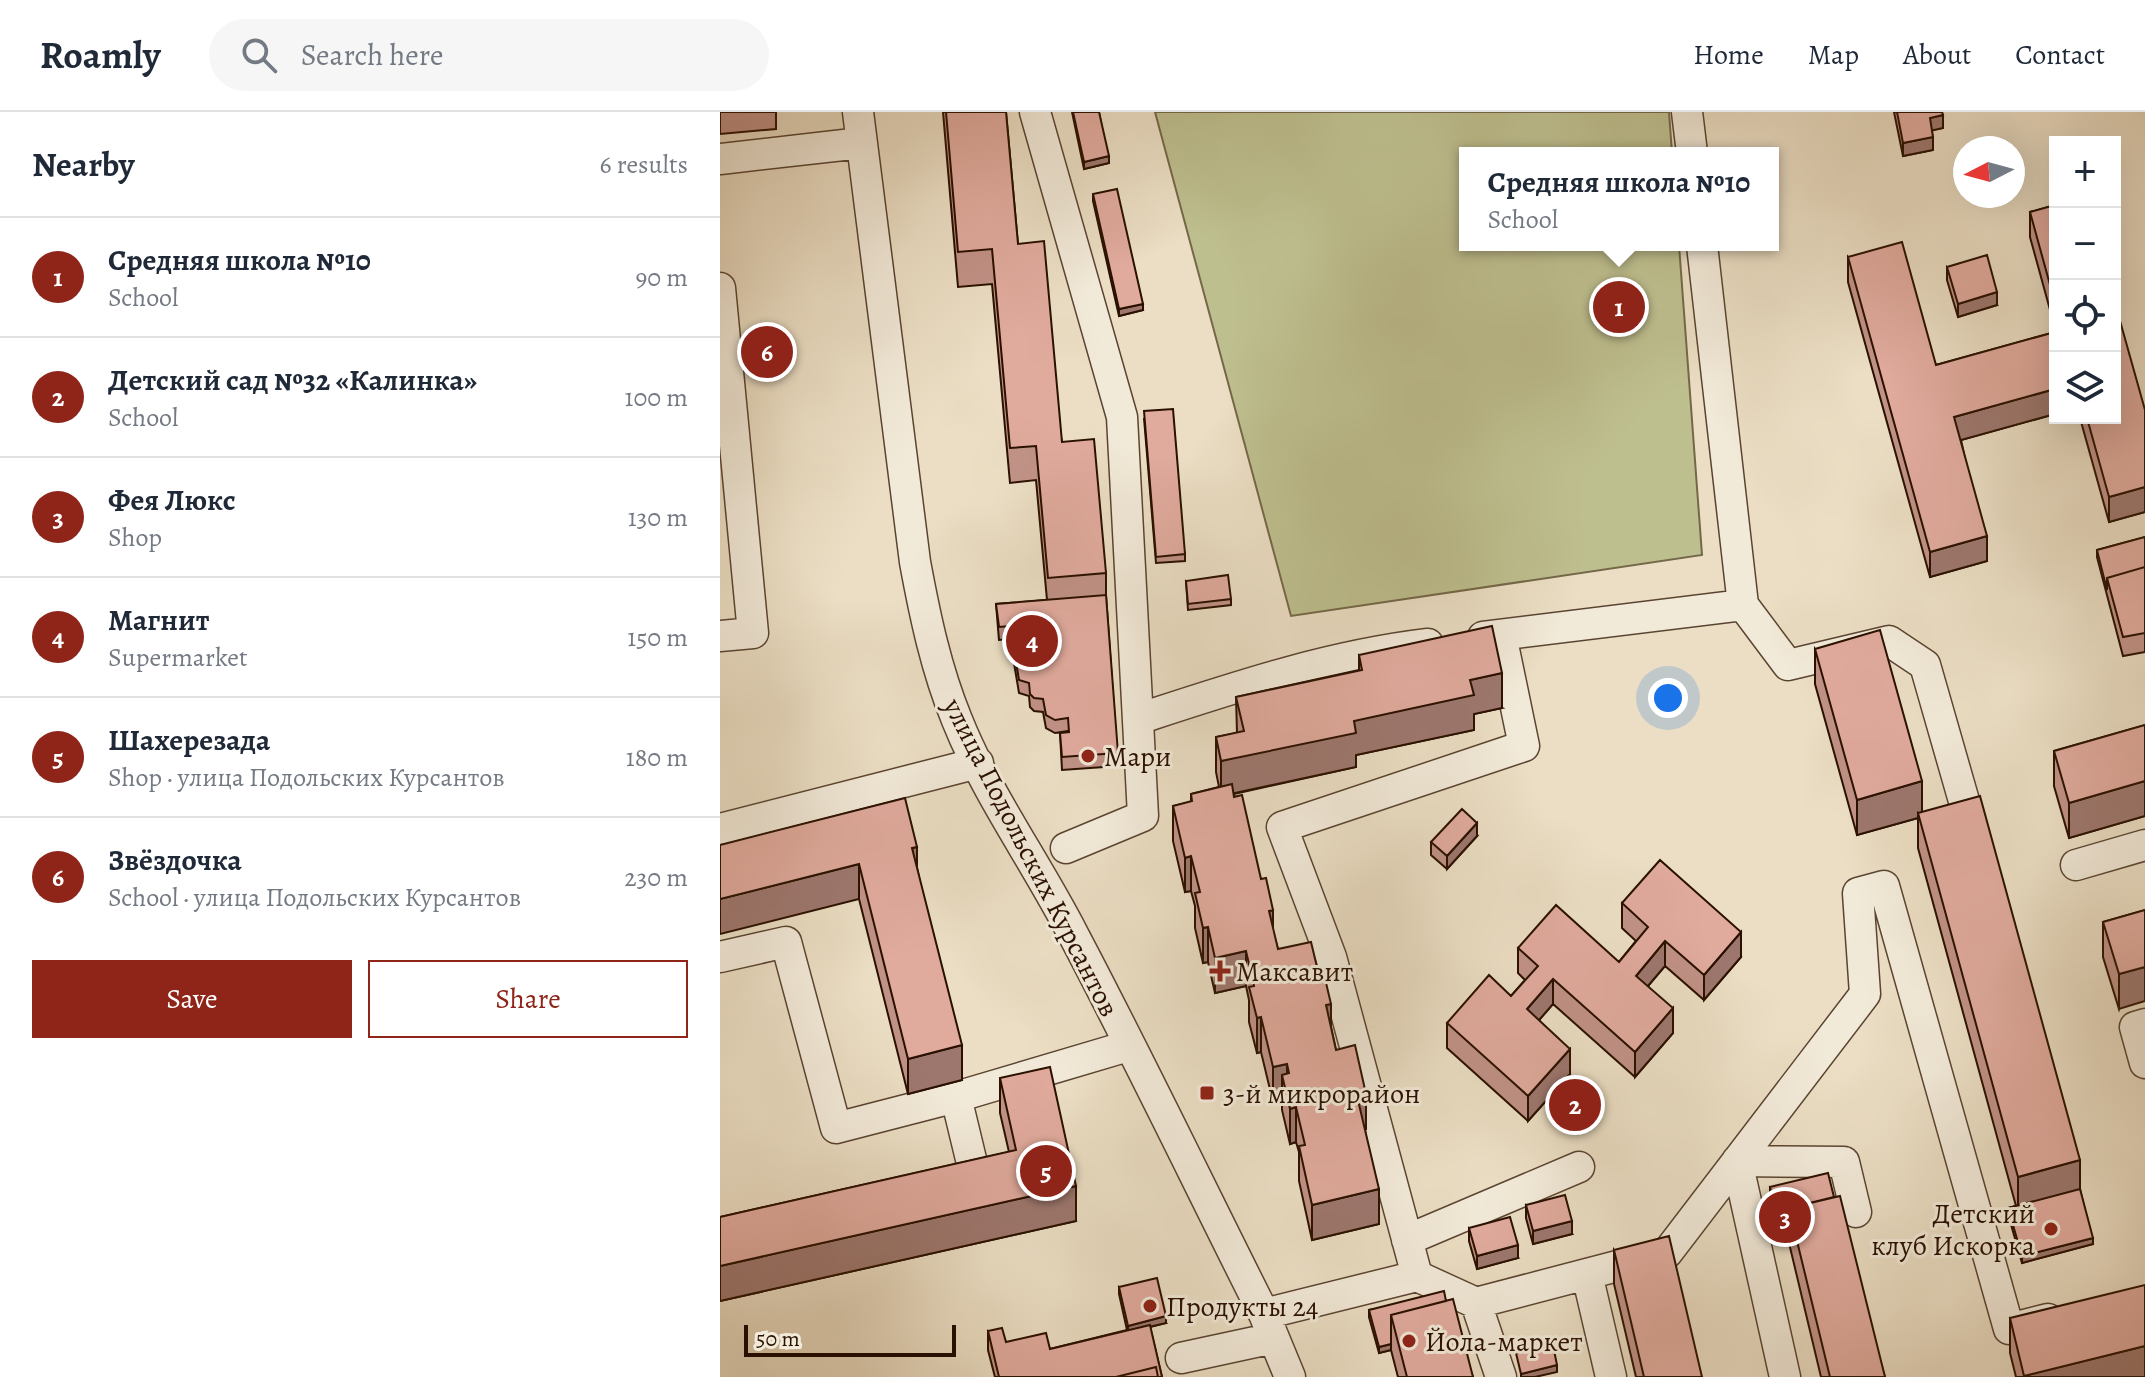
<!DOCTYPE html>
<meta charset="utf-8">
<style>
:root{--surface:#fff;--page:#f6f6f7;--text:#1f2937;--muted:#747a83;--line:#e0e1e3;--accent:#8f2418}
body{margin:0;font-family:Alegreya,serif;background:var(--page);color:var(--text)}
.controls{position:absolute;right:24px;top:24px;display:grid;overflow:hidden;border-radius:0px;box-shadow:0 8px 32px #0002}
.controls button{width:72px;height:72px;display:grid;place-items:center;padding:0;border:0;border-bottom:2px solid var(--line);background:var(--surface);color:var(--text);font:40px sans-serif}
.compass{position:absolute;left:1233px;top:24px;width:72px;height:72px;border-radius:50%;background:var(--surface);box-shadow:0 8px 32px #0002;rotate:264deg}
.scale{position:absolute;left:24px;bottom:20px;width:212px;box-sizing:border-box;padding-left:8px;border:4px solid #2a1000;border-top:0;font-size:22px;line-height:28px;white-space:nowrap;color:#2a1000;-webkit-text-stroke:6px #f2ead9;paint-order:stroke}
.you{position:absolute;left:948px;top:586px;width:28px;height:28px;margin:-20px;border:6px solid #fff;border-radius:50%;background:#1a73e8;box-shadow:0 0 0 12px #1a73e833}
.badge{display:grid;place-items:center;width:52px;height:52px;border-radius:50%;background:var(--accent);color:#fff;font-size:26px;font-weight:700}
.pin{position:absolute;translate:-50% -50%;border:4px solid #fff;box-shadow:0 2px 8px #0006}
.popup{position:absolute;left:739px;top:35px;width:320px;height:104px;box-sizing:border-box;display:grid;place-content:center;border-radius:0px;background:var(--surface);filter:drop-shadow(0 2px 6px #0005);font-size:26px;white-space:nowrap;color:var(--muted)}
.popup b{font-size:30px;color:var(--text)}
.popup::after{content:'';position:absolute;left:50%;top:100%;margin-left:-16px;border:16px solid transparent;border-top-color:var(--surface)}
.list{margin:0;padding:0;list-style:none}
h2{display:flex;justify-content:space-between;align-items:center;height:104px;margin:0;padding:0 32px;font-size:34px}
h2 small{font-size:26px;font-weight:400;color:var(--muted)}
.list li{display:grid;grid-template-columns:52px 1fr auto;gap:24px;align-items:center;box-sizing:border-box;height:120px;padding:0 32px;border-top:2px solid var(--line)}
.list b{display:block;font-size:30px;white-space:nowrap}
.list p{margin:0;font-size:26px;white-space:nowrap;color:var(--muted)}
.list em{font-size:26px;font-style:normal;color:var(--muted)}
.actions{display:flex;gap:16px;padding:24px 32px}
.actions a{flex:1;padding:18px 0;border:2px solid var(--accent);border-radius:0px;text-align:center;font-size:28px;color:var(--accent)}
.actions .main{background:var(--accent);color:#fff}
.icon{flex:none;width:44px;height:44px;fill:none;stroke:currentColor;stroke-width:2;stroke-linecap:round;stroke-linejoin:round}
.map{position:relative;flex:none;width:1425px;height:1265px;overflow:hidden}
header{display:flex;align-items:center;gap:48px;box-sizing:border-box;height:112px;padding:0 40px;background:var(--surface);border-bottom:2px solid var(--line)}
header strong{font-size:38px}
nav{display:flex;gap:44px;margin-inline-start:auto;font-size:28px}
.search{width:560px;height:72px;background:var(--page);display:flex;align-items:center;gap:20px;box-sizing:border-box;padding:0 28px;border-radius:44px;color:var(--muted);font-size:30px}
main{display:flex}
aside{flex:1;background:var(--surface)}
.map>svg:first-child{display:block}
.green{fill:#bebf8f;stroke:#746848;stroke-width:2}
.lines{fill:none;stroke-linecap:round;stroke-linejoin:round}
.minor-casing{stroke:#5a4431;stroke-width:33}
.minor{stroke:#f2ead9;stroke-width:30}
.wall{fill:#c19287;stroke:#2a1000;stroke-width:2}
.shaded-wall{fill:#9d776e;stroke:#2a1000;stroke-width:2}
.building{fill:#e0aa9d;stroke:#2a1000;stroke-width:2}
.poi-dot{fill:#8f2418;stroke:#f2ead9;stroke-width:3}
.labels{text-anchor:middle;stroke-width:6;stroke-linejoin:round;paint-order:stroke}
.poi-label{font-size:28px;fill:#2a1000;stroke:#f2ead9;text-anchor:start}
.street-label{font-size:28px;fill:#2a1000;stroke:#f2ead9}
</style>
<header>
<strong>Roamly</strong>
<div class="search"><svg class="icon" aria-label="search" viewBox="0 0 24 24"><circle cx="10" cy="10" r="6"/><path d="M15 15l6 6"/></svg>Search here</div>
<nav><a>Home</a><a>Map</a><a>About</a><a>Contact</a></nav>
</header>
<main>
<aside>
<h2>Nearby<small>6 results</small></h2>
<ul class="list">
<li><span class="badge">1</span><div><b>Средняя школа №10</b><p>School</p></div><em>90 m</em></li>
<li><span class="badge">2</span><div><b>Детский сад №32 «Калинка»</b><p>School</p></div><em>100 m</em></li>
<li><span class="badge">3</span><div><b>Фея Люкс</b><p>Shop</p></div><em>130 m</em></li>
<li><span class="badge">4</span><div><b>Магнит</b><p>Supermarket</p></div><em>150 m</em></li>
<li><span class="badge">5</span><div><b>Шахерезада</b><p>Shop · улица Подольских Курсантов</p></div><em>180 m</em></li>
<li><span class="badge">6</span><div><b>Звёздочка</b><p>School · улица Подольских Курсантов</p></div><em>230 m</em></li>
</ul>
<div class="actions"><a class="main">Save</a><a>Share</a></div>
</aside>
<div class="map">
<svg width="1425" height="1265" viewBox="0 0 1425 1265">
<rect width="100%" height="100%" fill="#ebdec4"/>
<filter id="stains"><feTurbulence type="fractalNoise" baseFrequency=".0025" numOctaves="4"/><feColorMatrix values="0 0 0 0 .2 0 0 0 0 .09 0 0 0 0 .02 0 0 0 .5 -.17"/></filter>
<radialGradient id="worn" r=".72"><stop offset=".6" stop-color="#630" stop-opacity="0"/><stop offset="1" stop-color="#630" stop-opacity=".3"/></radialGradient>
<!-- green -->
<path class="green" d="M435,0H949L952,41H745V133H959L982,443L571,504Z"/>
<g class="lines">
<defs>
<path id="minor" d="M138,0L195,450C205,504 216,557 237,608C267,683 316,750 353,822C419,947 480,1075 544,1202L570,1265
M315,0L402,305L423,704L346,736
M967,0L972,41
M0,47L141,31
M982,133L1023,493L1068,553L1169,529L1205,553L1248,703
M0,176L33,521L0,524
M763,525L1023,493
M418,607C513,576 607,544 708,532
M0,717L258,651
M1356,753L1425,733
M0,845L66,830L116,1016L236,985L408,934
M1425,912L1415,915L1425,951
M236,1073L256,1068L236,985
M687,1128L859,1055
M867,1162L891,1265
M697,1164L756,1191L781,1265
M756,1191L947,1141L1145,882L1138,781L1164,774L1289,1217L1328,1207
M544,1202L697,1164L611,845L562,715L804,634L781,523
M461,1246L554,1226
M1065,1265L1017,1049L1124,1050L1136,1100"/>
</defs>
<!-- minor casing -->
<use href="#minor" class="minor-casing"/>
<!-- minor -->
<use href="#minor" class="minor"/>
</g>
<!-- wall -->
<path class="wall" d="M0,0H56V17L0,22Z
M223,0H286L298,132L342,330L386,461V483L398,654L342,658L340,621L348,619L335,621L326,616L323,600L314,599L310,595L309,584L299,581L290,527L279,528L276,492L327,488L316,368L290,371L272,172L238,175Z
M352,0H379L389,51L364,57Z
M1174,0H1222L1223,16L1212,18L1213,38L1183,44Z
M373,82L423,198L399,204L373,89Z
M1335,93V216L1310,125V100Z
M1128,145L1216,253L1335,220V302L1241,328L1267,449L1210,465L1128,170Z
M1227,155L1277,193L1238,205L1227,168Z
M1425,298V400L1389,410L1360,306H1395Z
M424,306L465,442V449L436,451Z
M1425,425V540L1403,544L1377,445V438Z
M466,469L511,487V493L468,498Z
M1095,537L1202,700L1360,1077L1373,1132L1302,1151L1288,1102V1096L1296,1094L1198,736V706L1137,723L1095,572Z
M639,543L782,596L754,602V618L636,643V655L514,682L558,837L611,915L616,938L646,1017L645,1018L659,1112L592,1128L579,1069V1040L576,1030L570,1032L562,998V988L553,990L541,940L537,941L529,910V888L526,874L495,881L488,850L483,851L475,816V794L471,779L465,780L453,729V694L471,690V682L499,675L496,660V625L517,621L516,585L639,558Z
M1425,613V704L1349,726L1334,674V639Z
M757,724L727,757L711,743V730Z
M0,733L197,756L242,968L188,982L139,787Z
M902,791L1021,845L984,888L945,854L928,874L953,921L915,965L833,892L819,908L850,962L808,1009L727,936V911L791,884L805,868L798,861V836L899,850L916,829L902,816Z
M1425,798L1399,897L1383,845V810Z
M280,966L356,1109L0,1189V1105L289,1040L280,1001Z
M1050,1075L1114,1085L1165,1265H1101L1069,1131L1063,1133L1050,1081Z
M806,1093L852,1122L813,1132L806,1106Z
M749,1116L798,1146L757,1157L749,1129Z
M894,1138L982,1265H916L894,1172Z
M399,1175L446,1211L430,1215L442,1265H275L268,1238V1219L286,1230L330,1237L407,1218L399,1182Z
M726,1189L753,1265H678L671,1238L659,1241L649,1205V1198Z
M1290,1206L1425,1265H1296L1290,1241Z"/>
<!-- shaded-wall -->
<path class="shaded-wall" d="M1223,3V16L1210,19V6Z
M1213,25V38L1183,44V31Z
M389,44V51L364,57V50Z
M1277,180V193L1238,205V192Z
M423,192V198L399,204V197Z
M1335,277V302L1234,330V305Z
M1425,375V400L1389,410V385Z
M1267,424V449L1210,465V440Z
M782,561V596L754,602V618L636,643V655L501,684V649L634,609L750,568Z
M1202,669V704L1198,701V706L1137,723V688Z
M1425,669V704L1349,726V691Z
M757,711V724L727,757V744Z
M197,735V770L192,736Z
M471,744V779L465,780V746Z
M139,752V787L0,822V787Z
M553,798V833L549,799Z
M488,815V850L483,851V816Z
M1021,820V845L984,888V863Z
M945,829V854L916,888V864Z
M526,839V874L495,881V846Z
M1425,855V889L1399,897V862Z
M833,867V892L807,922V897Z
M611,892V927L606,893Z
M953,896V921L915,965V940Z
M541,905V940L537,941V906Z
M242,933V968L188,982V947Z
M850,937V962L808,1009V984Z
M567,952V982L562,963V988L553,990V955Z
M646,982V1017L637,1019V984Z
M576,995V1030L570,1032V997Z
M1360,1048V1083L1298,1100V1065Z
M356,1074V1109L0,1189V1154Z
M659,1077V1112L592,1128V1093Z
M852,1109V1122L813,1132V1119Z
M1069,1125V1131L1063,1133V1126Z
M1373,1126V1132L1302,1151V1144Z
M798,1133V1146L757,1157V1144Z
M446,1204V1211L408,1220V1214Z
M671,1232V1238L659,1241V1235Z
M1425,1234V1265H1304V1264Z
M837,1253V1260L815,1265H801V1262Z"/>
<!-- building -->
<path class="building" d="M226,0H286L298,132L324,129L342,330L374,327L386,461L328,466L316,334L290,336L272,137L238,140Z
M353,0H379L389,44L364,50Z
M1177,0H1222L1223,3L1210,6L1213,25L1183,31Z
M397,77L423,192L399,197L373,82Z
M1335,93V191L1310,100Z
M1182,130L1216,253L1335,220V277L1234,305L1267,424L1210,440L1128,145Z
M1267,143L1277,180L1238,192L1227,155Z
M1395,191L1425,298V375L1389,385L1367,306H1395Z
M453,297L465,442L436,445L424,299Z
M1425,425V455L1387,466V478L1377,438Z
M1425,455V521L1403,525L1387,466Z
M508,463L511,487L468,492L466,469Z
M386,483L398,641L342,645L340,621L349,620L348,606L335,608L326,603L323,587L314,586L310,582L309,571L299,568L290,514L279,515L276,492Z
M772,514L782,561L750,568L754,583L634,609L636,621L501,649L496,625L524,619L516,585L642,558L639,543Z
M1160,518L1202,669L1137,688L1095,537Z
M1425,613V669L1349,691L1334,639Z
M512,672L514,685L522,683L541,767L546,766L553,798L549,799L558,837L591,830L598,859L603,858L611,892L606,893L616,938L635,933L646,982L637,984L659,1077L592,1093L579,1034L585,1033L576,995L570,997L562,963L569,961L567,952L553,955L541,905L537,906L529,875L534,874L526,839L495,846L488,815L483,816L475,781L480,780L471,744L465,746L453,694L472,689L471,682Z
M1260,684L1360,1048L1298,1065L1198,701Z
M185,686L197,735L192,736L242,933L188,947L139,752L0,787V733Z
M742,697L757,711L727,744L711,730Z
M940,748L1021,820L984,863L945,829L916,864L953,896L915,940L833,867L807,897L850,937L808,984L727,911L769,863L791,884L818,854L798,836L836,793L899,850L928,815L902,791Z
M1425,798V855L1399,862L1383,810Z
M330,955L356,1074L0,1154V1105L296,1038L280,966Z
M1108,1061L1114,1085L1069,1096V1125L1063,1126L1050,1075Z
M1360,1077L1373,1126L1302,1144L1288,1096Z
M845,1083L852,1109L813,1119L806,1093Z
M1120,1084L1165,1265H1110L1069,1096Z
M790,1105L798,1133L757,1144L749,1116Z
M949,1124L982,1265H924L894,1138Z
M437,1166L446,1204L408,1214L399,1175Z
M1425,1173V1234L1304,1264L1290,1206Z
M724,1179L726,1189L671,1203V1232L659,1235L649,1198Z
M733,1187L753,1265H687L671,1203Z
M430,1213L442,1265H438L436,1255L396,1265H279L268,1219L282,1216L286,1230L326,1221L330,1237Z
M833,1233L837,1253L801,1262L796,1241Z
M436,1255L438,1265H396Z"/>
<!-- markers -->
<g class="poi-dot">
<circle cx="368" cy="644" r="8"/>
<path d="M496 847h8v8h8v8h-8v8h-8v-8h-8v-8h8z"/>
<rect x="479" y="973" width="16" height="16" rx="4"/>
<circle cx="1331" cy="1117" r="8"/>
<circle cx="430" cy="1194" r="8"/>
<circle cx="689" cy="1229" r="8"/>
</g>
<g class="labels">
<!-- poi labels -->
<g class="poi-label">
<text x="384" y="654">Мари</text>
<text x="516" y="869">Максавит</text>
<text x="503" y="991">3-й микрорайон</text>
<text x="1315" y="1111" text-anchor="end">Детский<tspan x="1315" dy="32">клуб Искорка</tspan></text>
<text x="446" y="1204">Продукты 24</text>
<text x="705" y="1239">Йола-маркет</text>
</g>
<!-- street labels -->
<g class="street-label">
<text transform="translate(312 745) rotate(63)" y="10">улица Подольских Курсантов</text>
</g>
</g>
<rect width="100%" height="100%" filter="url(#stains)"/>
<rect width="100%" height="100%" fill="url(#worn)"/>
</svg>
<div class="controls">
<button>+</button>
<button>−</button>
<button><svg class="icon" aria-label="locate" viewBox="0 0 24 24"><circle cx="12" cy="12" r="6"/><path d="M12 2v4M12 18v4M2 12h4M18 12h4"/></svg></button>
<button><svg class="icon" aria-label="layers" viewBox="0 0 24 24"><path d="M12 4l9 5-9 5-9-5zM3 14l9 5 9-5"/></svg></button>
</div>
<svg class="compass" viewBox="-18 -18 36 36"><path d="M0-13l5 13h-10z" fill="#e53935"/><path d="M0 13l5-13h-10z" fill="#747a83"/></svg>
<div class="scale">50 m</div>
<div class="you"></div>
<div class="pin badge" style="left:899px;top:195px">1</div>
<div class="popup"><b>Средняя школа №10</b>School</div>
<div class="pin badge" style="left:855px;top:993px">2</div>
<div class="pin badge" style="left:1065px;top:1105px">3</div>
<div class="pin badge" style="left:312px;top:529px">4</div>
<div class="pin badge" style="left:326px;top:1059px">5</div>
<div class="pin badge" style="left:47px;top:240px">6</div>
</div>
</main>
